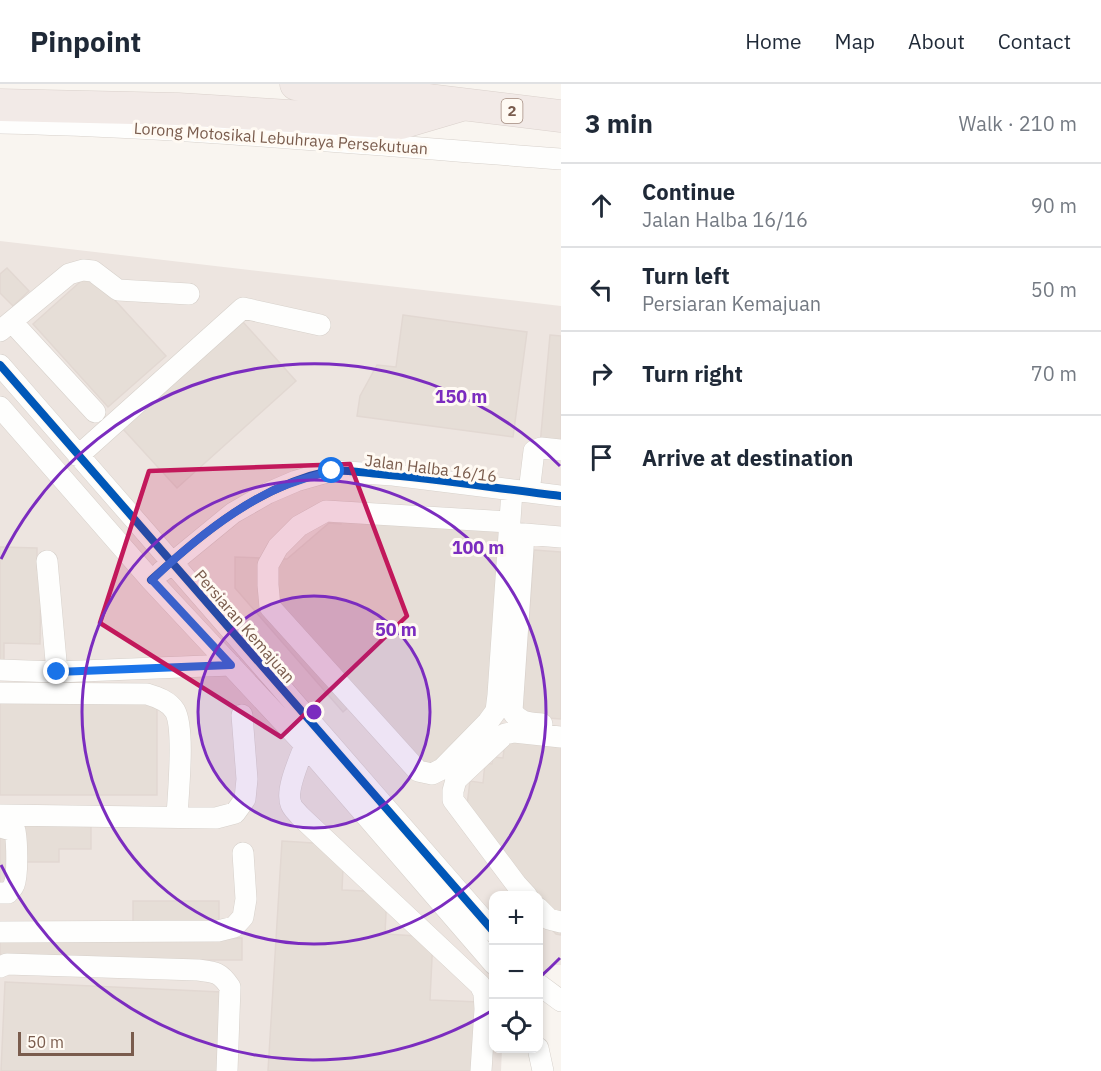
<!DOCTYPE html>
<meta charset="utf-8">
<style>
:root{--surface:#fff;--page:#f6f6f7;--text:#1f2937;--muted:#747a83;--line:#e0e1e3}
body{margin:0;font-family:"IBM Plex Sans",sans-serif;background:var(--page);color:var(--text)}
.controls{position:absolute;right:18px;bottom:18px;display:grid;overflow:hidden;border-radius:12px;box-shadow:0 3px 9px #0003}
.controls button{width:54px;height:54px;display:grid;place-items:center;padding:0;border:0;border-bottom:2px solid var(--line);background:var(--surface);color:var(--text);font:30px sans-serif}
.scale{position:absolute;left:18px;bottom:15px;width:116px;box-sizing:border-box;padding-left:6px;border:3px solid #7a5c4d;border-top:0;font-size:16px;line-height:21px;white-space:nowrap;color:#7a5c4d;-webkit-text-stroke:4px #fffaf3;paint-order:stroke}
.stop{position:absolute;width:18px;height:18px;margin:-14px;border:4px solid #1a73e8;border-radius:50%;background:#fff}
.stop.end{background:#1a73e8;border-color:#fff;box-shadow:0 2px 6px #0008}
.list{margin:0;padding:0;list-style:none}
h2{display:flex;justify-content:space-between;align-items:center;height:78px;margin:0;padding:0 24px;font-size:26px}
h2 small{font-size:20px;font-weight:400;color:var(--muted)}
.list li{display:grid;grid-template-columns:39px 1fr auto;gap:18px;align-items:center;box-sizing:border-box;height:84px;padding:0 24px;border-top:2px solid var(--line)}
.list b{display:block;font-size:22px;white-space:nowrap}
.list p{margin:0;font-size:20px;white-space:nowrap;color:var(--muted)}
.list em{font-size:20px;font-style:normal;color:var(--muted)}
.icon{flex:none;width:33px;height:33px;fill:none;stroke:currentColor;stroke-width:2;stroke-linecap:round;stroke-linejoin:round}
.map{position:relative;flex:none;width:561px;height:987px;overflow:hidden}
header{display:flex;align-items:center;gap:36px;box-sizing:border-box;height:84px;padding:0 30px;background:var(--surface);border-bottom:2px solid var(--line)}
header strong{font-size:28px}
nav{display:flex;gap:33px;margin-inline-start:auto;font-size:21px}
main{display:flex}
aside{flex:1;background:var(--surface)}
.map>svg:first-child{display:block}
.industrial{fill:#ede5e0}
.building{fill:#e6ded7;stroke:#e2d8d2;stroke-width:1.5}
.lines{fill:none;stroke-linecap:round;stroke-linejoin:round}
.minor-casing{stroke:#d7d1cb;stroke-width:22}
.highway-casing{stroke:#dad1cc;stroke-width:33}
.minor{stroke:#fefefd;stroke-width:21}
.highway{stroke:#f2eae7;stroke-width:32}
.cycleway-casing{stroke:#fffaf3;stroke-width:11}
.cycleway{stroke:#0057b8;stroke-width:8}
.route{stroke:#1a73e8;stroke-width:8}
.marked{fill:#c2185b;fill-opacity:0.2;stroke:#c2185b;stroke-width:4.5;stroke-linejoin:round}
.ring{fill:none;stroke:#7b2cbf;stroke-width:3}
.labels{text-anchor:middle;stroke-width:6;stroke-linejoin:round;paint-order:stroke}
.shield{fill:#fffaf3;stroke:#a28b7f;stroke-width:1.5}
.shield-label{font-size:15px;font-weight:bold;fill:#7a5c4d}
.street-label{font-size:16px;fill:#7a5c4d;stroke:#fffaf3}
.centre{fill:#7b2cbf;stroke:#fffaf3;stroke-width:3}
.ring-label{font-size:18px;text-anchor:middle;font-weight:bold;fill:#7b2cbf;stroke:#fffaf3;stroke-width:6;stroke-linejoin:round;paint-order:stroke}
</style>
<header>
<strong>Pinpoint</strong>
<nav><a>Home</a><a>Map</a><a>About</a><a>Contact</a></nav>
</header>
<main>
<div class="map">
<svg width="561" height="987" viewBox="0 0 561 987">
<rect width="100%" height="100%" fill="#f9f5f0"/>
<!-- industrial -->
<path class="industrial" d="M0,157L561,222V881H552L539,897L538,812H494V964L502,965L501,987H0Z"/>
<!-- building -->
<path class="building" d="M7,184L29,207L13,222L0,209V190Z
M90,189L166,272L108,323L33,240Z
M403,231L527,248L513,353L357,332L360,312L377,281L396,283Z
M243,238L296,297L177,404L123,345Z
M550,251L561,252V363L540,361Z
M342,434L507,447L492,632L419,695L353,619L343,628L235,504V473L287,475L329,439L341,440Z
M0,463L37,464V486H41L40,560L4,559V581H0Z
M534,466L561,468V635L522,632Z
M0,616L157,617V711H0Z
M561,656V851L556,850L538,830V812H522L466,729L470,697L483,699L485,679L492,680L493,673L503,674L505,657Z
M22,741H91V765H59V778H22Z
M0,750L12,751V799H0Z
M282,757L344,761L342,806L387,808L385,850L433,853L430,916L480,918L476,987H268Z
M133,817H219V842H133Z
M0,853L242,854V876H0Z
M5,898L221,908L217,987H1Z"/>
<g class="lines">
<defs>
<path id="minor" d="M0,39C187,43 374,61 561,75
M12,238L95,328
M0,247L69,190L83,186L93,187L118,206L189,210
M0,281L494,848
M0,323L151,496L305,661L494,880
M78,372L243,224L320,241
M529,408L534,367L541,364L561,366
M509,438L326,427L299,442L278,463L268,481V501L270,523L418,687L432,690L442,685L488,638L496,627L498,611L512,407
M513,449L561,453
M524,450L512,627C519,639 530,639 542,640
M47,477L57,588
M161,488L233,429L268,409L296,397L331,387L393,391L561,412
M0,586L57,588L231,581
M0,609L147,610C157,613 169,617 175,627C185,645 178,710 177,733
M305,661C300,675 285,706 291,720C292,724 297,728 300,732L480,901L484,909L485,925L481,987
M0,731L216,734L235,729L245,715L247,695L242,631
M0,743L15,747C17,758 18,791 14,801C13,804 10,806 8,809H0
M527,812L516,800L453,716V707L456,696L505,650L514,648L561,653
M538,824L549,835L561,838
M0,848L218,847L234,843L243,833L246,815L243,769
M0,883L7,880L198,886C215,888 220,888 230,903L227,987
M538,900L561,917
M538,964L543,987"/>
<path id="highway" d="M296,0L561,32
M0,21L178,25L401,39L462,21"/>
</defs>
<!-- minor casing -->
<use href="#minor" class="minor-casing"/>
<!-- highway casing -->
<use href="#highway" class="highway-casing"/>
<!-- minor -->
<use href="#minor" class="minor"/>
<!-- highway -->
<use href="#highway" class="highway"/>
<defs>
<path id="cycleway" d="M0,281L494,848
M151,496C202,449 259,402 329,387C341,385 365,389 379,390C440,395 500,405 561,412"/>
</defs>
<!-- cycleway casing -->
<use href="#cycleway" class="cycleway-casing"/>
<!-- cycleway -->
<use href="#cycleway" class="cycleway"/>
</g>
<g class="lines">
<!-- route -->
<path class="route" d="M57,588L231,581L152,496C186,463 224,432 266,410C287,399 309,393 332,387"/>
</g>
<!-- marked area -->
<path class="marked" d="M350,380L407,532L281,653L100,539L149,387Z"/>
<!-- distance rings -->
<circle cx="314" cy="628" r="116" fill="#7b2cbf" fill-opacity=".12"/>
<g class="ring">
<circle cx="314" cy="628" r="116"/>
<circle cx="314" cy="628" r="232"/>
<path d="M560 874A348 348 0 0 1 540 893M493 926A348 348 0 0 1 1 781M1 475A348 348 0 0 1 560 382"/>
</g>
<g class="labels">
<!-- shield labels -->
<rect class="shield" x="501.5" y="15" width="21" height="24" rx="4.5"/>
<g class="shield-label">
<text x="512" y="32">2</text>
</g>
<!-- street labels -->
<g class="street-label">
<text transform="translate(281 54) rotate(4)" y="6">Lorong Motosikal Lebuhraya Persekutuan</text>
<text transform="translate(431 384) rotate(7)" y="6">Jalan Halba 16/16</text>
<text transform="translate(245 542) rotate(49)" y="6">Persiaran Kemajuan</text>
</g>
</g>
<circle cx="314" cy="628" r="9" class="centre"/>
<g class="ring-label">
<text x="461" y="319">150 m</text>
<text x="478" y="470">100 m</text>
<text x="396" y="552">50 m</text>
</g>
</svg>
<div class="controls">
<button>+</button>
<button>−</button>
<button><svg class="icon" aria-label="locate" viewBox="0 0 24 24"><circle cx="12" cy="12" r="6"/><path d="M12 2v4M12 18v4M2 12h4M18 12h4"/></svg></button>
</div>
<div class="scale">50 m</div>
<div class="stop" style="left:332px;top:387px"></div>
<div class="stop end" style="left:57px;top:588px"></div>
</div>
<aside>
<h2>3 min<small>Walk · 210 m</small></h2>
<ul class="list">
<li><svg class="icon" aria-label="ahead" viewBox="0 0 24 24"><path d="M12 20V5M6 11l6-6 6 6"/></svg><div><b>Continue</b><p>Jalan Halba 16/16</p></div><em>90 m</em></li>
<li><svg class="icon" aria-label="left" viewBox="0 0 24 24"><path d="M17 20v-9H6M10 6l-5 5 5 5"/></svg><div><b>Turn left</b><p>Persiaran Kemajuan</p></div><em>50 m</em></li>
<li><svg class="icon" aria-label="right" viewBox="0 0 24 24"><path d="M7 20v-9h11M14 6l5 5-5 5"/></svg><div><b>Turn right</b></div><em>70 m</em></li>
<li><svg class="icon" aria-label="arrive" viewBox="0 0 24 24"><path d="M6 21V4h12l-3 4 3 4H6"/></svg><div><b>Arrive at destination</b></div></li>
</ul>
</aside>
</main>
